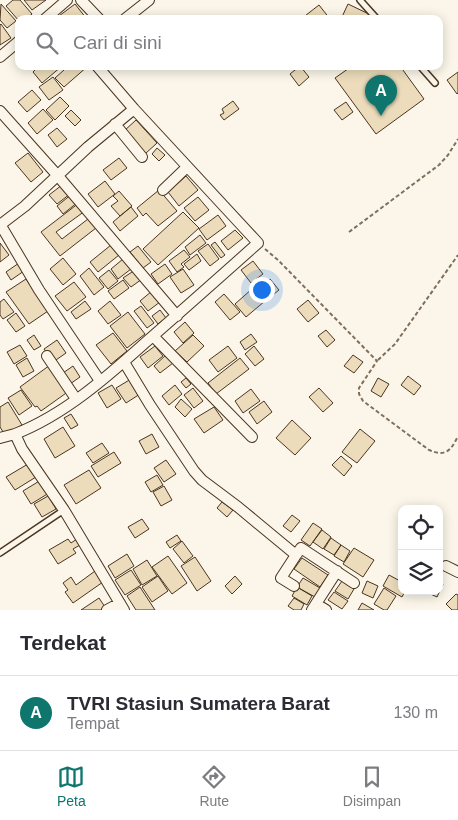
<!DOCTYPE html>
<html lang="id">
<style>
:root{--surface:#fff;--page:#f2f2f3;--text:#2b2b33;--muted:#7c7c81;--line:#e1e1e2;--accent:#0f766e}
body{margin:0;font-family:Helvetica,sans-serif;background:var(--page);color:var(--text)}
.controls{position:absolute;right:15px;bottom:15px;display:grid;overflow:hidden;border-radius:10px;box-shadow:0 2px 12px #0003}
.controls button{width:45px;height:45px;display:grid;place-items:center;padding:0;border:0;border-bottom:1px solid var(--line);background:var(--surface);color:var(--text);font:25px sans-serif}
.you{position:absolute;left:261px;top:289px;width:18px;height:18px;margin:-12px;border:4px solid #fff;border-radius:50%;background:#1a73e8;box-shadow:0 0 0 8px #1a73e833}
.badge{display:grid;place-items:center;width:32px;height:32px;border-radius:50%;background:var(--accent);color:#fff;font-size:16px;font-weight:700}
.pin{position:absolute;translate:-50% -41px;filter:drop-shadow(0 1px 2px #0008)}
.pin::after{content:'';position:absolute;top:26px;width:18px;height:15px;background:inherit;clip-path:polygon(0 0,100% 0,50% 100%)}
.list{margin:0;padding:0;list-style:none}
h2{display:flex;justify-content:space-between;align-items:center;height:65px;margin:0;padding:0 20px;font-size:21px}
h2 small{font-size:16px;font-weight:400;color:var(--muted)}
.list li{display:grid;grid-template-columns:32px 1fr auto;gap:15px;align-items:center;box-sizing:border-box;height:75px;padding:0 20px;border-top:1px solid var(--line)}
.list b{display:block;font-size:19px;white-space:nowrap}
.list p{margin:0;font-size:16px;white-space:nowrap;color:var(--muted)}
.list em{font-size:16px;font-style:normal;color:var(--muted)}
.icon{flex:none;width:28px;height:28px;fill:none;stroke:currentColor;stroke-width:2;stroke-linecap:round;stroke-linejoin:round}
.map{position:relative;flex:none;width:458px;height:610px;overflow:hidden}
.search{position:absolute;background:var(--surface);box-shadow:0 2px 12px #0003;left:15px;right:15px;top:15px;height:55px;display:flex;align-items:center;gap:12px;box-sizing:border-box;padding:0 18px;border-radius:10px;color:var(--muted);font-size:19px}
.sheet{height:140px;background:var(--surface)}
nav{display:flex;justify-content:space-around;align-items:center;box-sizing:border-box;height:70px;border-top:1px solid var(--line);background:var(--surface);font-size:14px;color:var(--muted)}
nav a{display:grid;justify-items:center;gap:2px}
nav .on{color:var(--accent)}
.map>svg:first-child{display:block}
.building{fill:#ecdcbc;stroke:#4a3520}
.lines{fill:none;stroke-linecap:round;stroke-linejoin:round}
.lane-casing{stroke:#4a3520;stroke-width:8}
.street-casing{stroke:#4a3520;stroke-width:12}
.path{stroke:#7f6f5c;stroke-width:2;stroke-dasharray:4 2.5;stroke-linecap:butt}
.lane{stroke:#fbf6e9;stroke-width:5}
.street{stroke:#fbf6e9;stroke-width:10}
</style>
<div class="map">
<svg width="458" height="610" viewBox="0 0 458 610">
<rect width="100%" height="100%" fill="#fbf6e9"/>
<!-- building -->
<path class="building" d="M13,0H20L32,14L26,19H19V21L6,6Z
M24,0H46L32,10Z
M1,4L16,21L7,28L0,20Z
M75,4L86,18L55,19Z
M348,4L373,16L372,19H341Z
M319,5L330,19H301Z
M1,24L11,38L0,45V25Z
M39,66H62L42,83L33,72Z
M63,66H88L64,87L55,78L64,70L61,68Z
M300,66L309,77L299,86L290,74Z
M352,66H400L424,99L376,134L335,78Z
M458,72V93L457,94L447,80Z
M53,77L63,90L49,100L39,87Z
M32,90L41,100L27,112L18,102Z
M60,97L69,106L55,120L46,110Z
M233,101L239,109L224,120L220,115L224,113L222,109Z
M346,102L353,112L342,120L334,110Z
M43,109L53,120L37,134L28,123Z
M71,110L81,120L75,126L65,116Z
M136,120L157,143L145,154L124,131Z
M57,128L67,139L57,147L48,135Z
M157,148L165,155L159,161L152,154Z
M28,153L43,172L31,182L15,163Z
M119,158L127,168L111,180L103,170Z
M186,176L198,190L179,206L168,192Z
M105,181L115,194L98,207L88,194Z
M62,185L70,194L57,204L49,195Z
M159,190L177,211L158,226L146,213L143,216L137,208Z
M119,191L132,206L120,216L111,206L118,201L113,196Z
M72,194L78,202L63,214L57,206Z
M198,197L209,210L195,221L184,208Z
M79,203L85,211L56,232L62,239L88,219L96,228L60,256L41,232Z
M131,207L138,216L120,231L113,222Z
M183,212L199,228L158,265L143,249Z
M218,215L226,226L207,240L199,229Z
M235,230L243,238L228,250L221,241Z
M200,235L206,243L190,255L185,247Z
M215,242L225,255L221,258L211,245Z
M0,243L9,255L0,262Z
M208,244L219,259L210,266L198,251Z
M111,245L119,255L98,272L90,262Z
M138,246L151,262L143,268L130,252Z
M184,250L190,257L181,264L184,267L177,272L169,261Z
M197,254L201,261L189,270L184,264Z
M63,258L76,274L63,285L50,269Z
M123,259L131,269L118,279L111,269Z
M253,261L263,274L251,283L241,270Z
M19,263L24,271L11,280L6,272Z
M165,264L172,274L158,284L151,274Z
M89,268L104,287L94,295L80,276Z
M183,269L194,285L181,293L170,277Z
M109,270L118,281L108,289L99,278Z
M135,270L142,279L131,287L123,278Z
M26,279L48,311L29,324L6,292Z
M270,279L279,290L268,299L259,288Z
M123,280L129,288L114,299L108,291Z
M74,282L86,297L67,311L55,296Z
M253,288L265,301L246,317L235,304Z
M152,291L160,302L148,311L140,301Z
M224,294L240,312L230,320L215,302Z
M4,299L14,312L3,319L0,315V302Z
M308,300L319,313L308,322L297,309Z
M85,301L91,309L76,319L71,312Z
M110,301L121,315L108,324L98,311Z
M141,306L154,323L147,328L134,311Z
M160,310L166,318L158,324L152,316Z
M128,312L145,334L127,348L110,326Z
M16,313L25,326L16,332L7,320Z
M185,322L194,333L183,343L174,332Z
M326,330L335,340L327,347L318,336Z
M113,333L127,351L111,364L96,345Z
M251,334L257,342L245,350L240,342Z
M34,335L41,346L34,350L27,340Z
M193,335L204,346L187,362L175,351Z
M57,340L66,353L53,362L44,349Z
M20,345L27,356L14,364L7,352Z
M155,346L163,356L148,368L140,357Z
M228,346L237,358L218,372L209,360Z
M254,346L264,359L255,366L245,354Z
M166,355L173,363L160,373L154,366Z
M353,355L363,362L354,373L344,366Z
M27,358L34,371L23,377L16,365Z
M240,358L249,369L216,394L208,383Z
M50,365L69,391L41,411L37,406L35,407L20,387Z
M73,366L80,377L70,384L63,373Z
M408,376L421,386L414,395L401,385Z
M186,378L191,384L186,388L181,382Z
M378,378L389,384L381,397L371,391Z
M131,379L140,394L126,403L116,388Z
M112,385L121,399L107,408L98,393Z
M175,385L182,394L169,405L162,396Z
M193,388L203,401L194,408L184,395Z
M319,388L333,403L323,412L309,397Z
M251,389L260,401L243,413L235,401Z
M21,390L32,406L19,415L8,398Z
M181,399L192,409L185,417L175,407Z
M264,401L272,412L257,424L249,412Z
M8,402L22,425L5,435L0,427V407Z
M214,407L223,420L204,433L194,419Z
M71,414L78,425L71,429L64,418Z
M292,420L311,438L295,455L276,438Z
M63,427L75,446L55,458L44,439Z
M360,429L375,441L357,463L342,452Z
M152,434L159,447L146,454L139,441Z
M102,443L109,453L93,463L86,453Z
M114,452L121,463L98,477L91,466Z
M341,456L352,466L344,476L332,465Z
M166,460L176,474L164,482L154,468Z
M28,464L36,477L15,490L6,477Z
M89,470L101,488L76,504L64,485Z
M157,475L163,485L151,492L145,482Z
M41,480L49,493L31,504L23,491Z
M164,486L172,500L161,506L153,492Z
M48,496L56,509L42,517L34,504Z
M222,502L233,510L227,517L217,508Z
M292,515L300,521L291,532L283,526Z
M142,519L149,529L135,538L128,527Z
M313,523L322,529L310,546L301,540Z
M322,530L331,537L323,549L313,542Z
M177,535L181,541L170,548L166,542Z
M331,538L341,545L334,555L324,549Z
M68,539L71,543L77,539L80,545L73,549L76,553L58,564L49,550Z
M182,541L193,556L184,563L173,549Z
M341,545L350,551L344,562L334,556Z
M354,548L374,560L363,577L343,564Z
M127,554L134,566L115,578L108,566Z
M168,556L187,583L172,594L152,567Z
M195,557L211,581L197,591L181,566Z
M302,558L328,575L320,587L294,569Z
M147,560L157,576L142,585L133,569Z
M131,570L141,585L125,595L115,580Z
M95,571L103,582L73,603L65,592L68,590L63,583L71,577L76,585Z
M389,575L402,582V591H405L402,597L383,586Z
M158,576L168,591L152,602L142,587Z
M235,576L242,584L232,594L225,586Z
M303,578L320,588L315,597L297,587Z
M342,581L354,589L348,599L335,591Z
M367,581L378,586L373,598L362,593Z
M439,582L443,584L437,597L424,591H439Z
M140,587L155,610H136L127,596Z
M297,587L312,596L307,605L292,596Z
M384,588L396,596L387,610H384L374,604Z
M334,592L348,601L342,609L328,600Z
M456,594L458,595V610H452L446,604Z
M99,598L105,607L101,610H81Z
M294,598L304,604L301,610H294L288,606Z
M362,603L374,610H358Z"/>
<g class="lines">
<defs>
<path id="lane" d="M360,0L377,19
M420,66L435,83
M0,553L64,510"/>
<path id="street" d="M81,0L99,19
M45,19L67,0
M125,19L149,0
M0,57L19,41
M97,66L134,109L258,243C221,276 184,309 146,342C107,377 64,415 15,434L22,449L64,510L124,610
M0,111L58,176L177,316
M115,124L142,157
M163,190L187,167
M0,224L39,290L100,381
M0,225L25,206L88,147L134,109
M153,336L252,437
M47,356L76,399
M124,362L150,405L194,471L202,480L238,507L296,555L301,548L354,583
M0,438L15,434
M446,566L458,572
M294,586L281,578L296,555
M316,604L326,610
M107,610L120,603
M312,610L337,571"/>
</defs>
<!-- lane casing -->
<use href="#lane" class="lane-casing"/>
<!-- street casing -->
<use href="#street" class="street-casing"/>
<!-- path -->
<path class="path" d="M349,232L439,165L448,155L458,139
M265,249L278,260L377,361L359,388V394L363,401L429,450C445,457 451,451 458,436
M378,360L395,344L458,255"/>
<!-- lane -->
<use href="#lane" class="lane"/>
<!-- street -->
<use href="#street" class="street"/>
</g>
</svg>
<div class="controls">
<button><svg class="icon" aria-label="locate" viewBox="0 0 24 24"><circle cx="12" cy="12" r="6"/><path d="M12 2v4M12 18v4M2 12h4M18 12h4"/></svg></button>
<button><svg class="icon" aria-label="layers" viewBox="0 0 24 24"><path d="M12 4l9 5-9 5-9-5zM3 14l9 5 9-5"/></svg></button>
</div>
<div class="you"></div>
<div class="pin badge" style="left:381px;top:116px">A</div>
<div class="search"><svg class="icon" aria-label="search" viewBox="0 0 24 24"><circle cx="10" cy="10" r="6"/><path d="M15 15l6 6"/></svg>Cari di sini</div>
</div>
<section class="sheet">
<h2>Terdekat<small></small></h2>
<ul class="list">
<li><span class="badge">A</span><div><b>TVRI Stasiun Sumatera Barat</b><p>Tempat</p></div><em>130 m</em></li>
</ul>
</section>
<nav>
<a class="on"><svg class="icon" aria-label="map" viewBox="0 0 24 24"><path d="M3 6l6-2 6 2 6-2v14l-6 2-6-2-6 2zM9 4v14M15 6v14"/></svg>Peta</a>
<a><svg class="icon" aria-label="directions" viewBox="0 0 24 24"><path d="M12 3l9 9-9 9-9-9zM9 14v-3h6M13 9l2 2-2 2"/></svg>Rute</a>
<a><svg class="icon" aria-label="saved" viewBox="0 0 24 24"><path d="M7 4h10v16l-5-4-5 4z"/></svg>Disimpan</a>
</nav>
